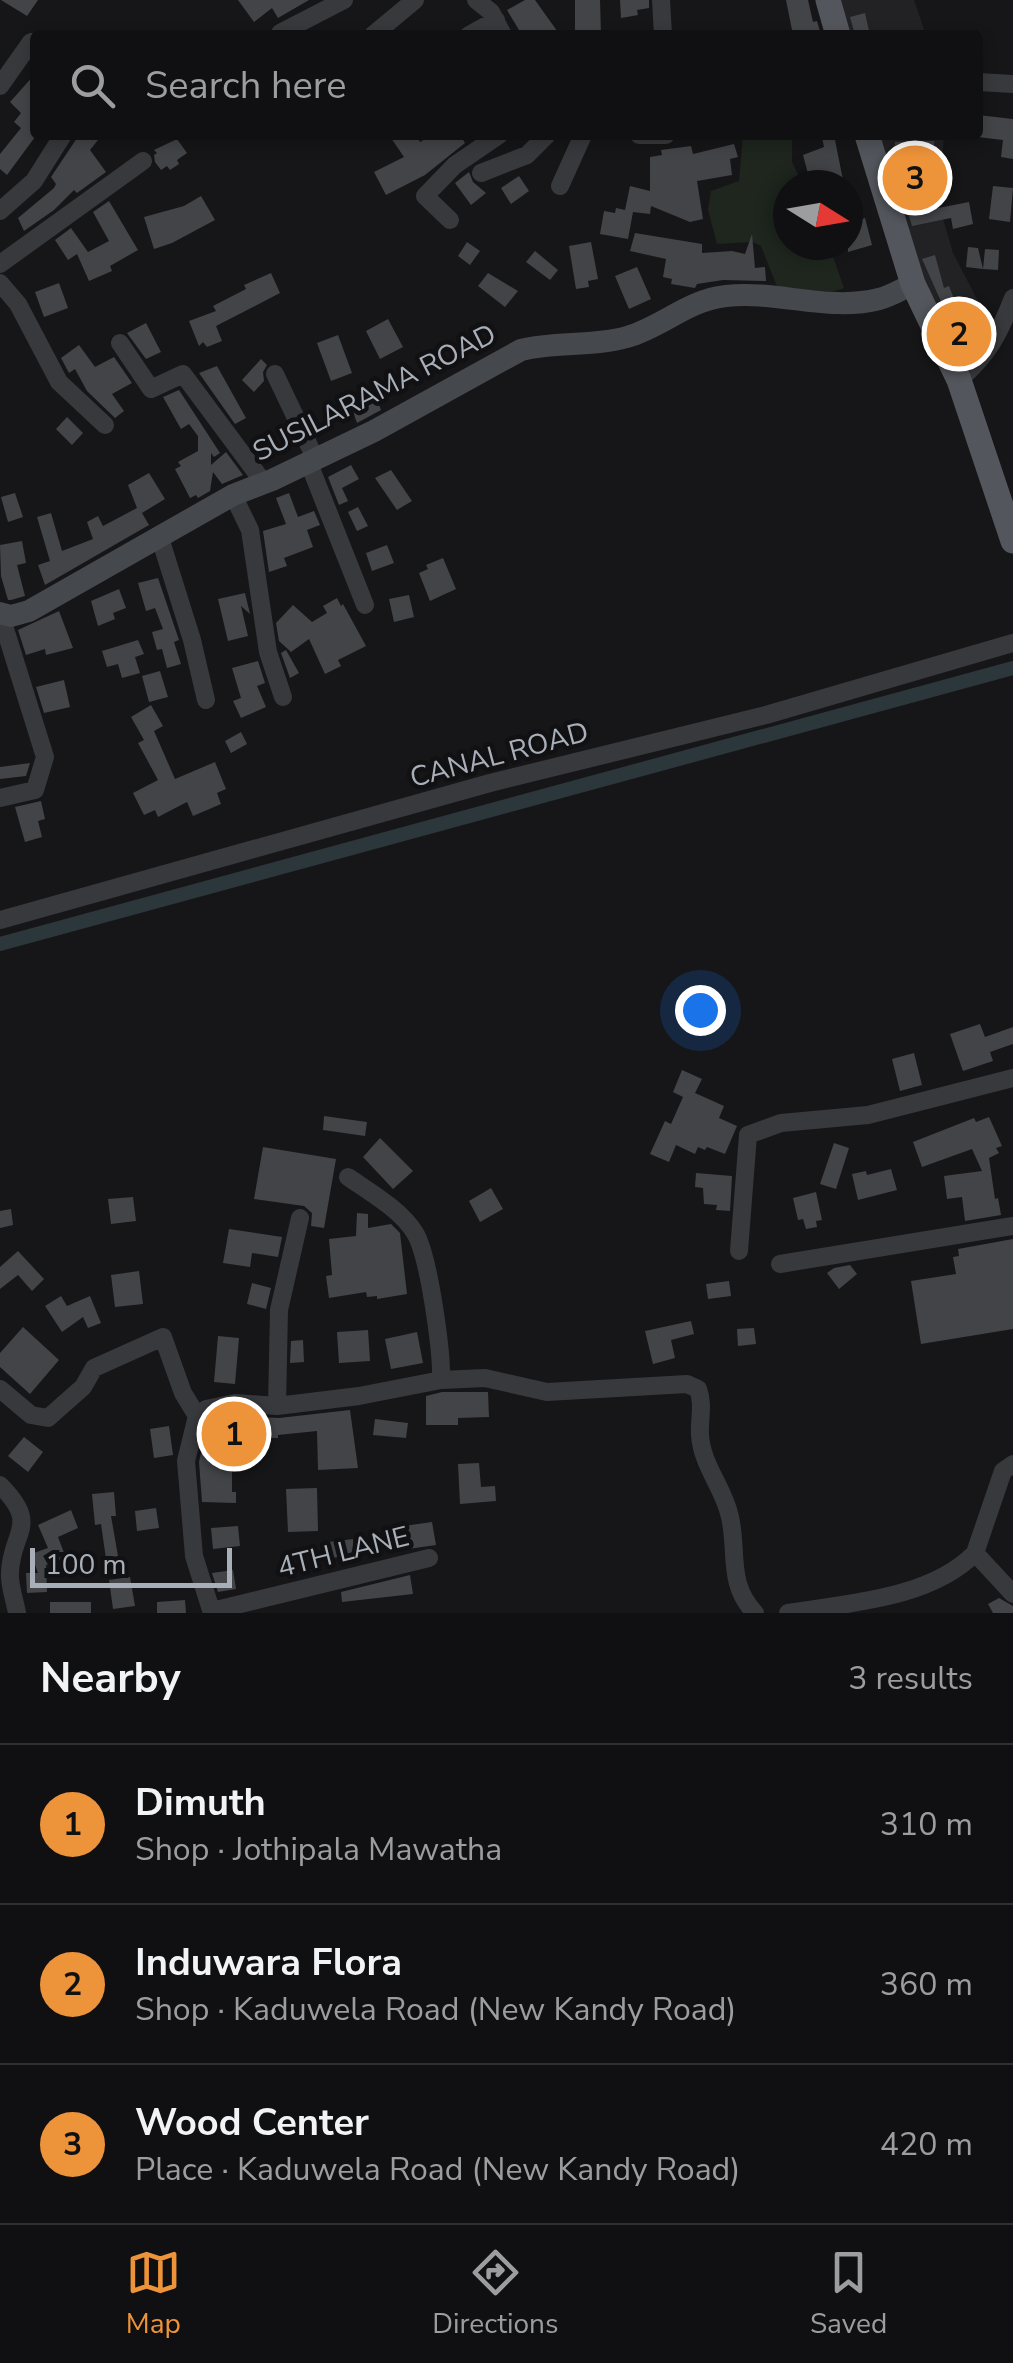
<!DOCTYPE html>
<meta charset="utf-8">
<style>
:root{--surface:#101012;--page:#19191b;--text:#f1f3f6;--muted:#9c9d9f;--line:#303032;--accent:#ed9339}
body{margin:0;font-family:"Nunito Sans",sans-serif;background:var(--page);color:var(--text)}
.compass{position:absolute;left:773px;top:170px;width:90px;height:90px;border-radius:50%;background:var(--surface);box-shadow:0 5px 15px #0003;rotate:101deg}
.scale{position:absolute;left:30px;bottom:25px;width:202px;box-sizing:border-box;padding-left:10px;border:5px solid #a8afb8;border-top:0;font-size:28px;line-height:35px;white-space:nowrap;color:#a8afb8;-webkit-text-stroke:8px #111113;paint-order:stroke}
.you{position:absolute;left:700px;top:1010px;width:35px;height:35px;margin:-25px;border:8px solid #fff;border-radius:50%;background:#1a73e8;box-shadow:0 0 0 15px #1a73e833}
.badge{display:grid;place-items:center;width:65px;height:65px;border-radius:50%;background:var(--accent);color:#111;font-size:32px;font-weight:700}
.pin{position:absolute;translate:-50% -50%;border:5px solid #fff;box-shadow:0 2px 10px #0006}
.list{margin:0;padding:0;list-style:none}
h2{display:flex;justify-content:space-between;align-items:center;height:130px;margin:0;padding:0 40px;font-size:42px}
h2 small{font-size:32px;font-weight:400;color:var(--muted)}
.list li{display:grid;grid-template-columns:65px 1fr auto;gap:30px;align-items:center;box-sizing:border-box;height:160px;padding:0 40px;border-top:2px solid var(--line)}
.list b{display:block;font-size:38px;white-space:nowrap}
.list p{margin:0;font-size:32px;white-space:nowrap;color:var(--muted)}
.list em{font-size:32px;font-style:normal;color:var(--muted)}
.icon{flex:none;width:55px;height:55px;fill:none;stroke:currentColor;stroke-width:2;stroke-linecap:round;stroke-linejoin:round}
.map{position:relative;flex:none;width:1013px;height:1613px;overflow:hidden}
.search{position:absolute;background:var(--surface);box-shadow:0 5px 15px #0003;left:30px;right:30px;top:30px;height:110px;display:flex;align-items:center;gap:25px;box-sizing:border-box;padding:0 35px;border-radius:10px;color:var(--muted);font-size:38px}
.sheet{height:610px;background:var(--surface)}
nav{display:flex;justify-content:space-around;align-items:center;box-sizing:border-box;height:140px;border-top:2px solid var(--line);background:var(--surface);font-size:28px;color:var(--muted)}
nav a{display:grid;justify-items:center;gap:5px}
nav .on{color:var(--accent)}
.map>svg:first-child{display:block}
.built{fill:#222225}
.green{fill:#1e261e}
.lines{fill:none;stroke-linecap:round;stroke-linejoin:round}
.canal{stroke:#2c373b;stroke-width:14}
.building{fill:#424448}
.street{stroke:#37393d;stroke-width:18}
.secondary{stroke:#45484d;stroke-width:22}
.primary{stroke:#53565c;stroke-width:25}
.labels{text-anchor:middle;stroke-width:9;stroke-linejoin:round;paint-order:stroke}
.street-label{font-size:28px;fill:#a8afb8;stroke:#111113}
</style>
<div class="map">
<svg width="1013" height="1613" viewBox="0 0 1013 1613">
<rect width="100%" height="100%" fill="#161618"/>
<!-- built -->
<path class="built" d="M837,0H914L926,35H848Z
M878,135H944L939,205L953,253L992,328L978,352L960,362L921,281Z"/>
<!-- green -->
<path class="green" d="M743,135H792V162L803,185H788V245H829L844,288L832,292L778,289L761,246L753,242L717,244L708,210L711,191L739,181Z"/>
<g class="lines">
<!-- canal -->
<path class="canal" d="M0,944L1013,668"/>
</g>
<!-- building -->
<path class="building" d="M1,0H38L27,16Z
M238,0H309L278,18L272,8L254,22Z
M525,0H535L560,35H522L507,10Z
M575,0H600L601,35H575Z
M620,0H649V8L637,10L638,15L621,18Z
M786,0H808L813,22L817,21L821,35H793Z
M865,13L870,35H855L850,17Z
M35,74V137L7,175L0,169V154L21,128L14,122L21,113L10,102Z
M978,115L1013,119V159L1001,157L1003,140L978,137Z
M79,135H102L90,150L106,172L77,193L74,190L54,210L24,231L18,218L54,188L56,184L51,177Z
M389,135H416L420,142L432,135H460L465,143L425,175L386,195L374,172L404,157Z
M829,135H834L844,185H811L803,155L824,147L822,137Z
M177,139L187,153L177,160L179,164L170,170L167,166L161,170L155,162L154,155L157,153L154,150Z
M934,141L936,186L924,188L928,210L969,202L973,224L953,229L951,218L912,226L893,165L895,142Z
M734,144L738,157L730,159L732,175L697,181L703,219L690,222L651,206L650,214L633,212L628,239L600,234L604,211L615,213L616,208L625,210L630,186L650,191V157L662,155L661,150L691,146L693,154Z
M469,172L473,182L486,193L471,205L455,183Z
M519,176L529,191L511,204L501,188Z
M993,186L1013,188L1010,222L989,219Z
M852,193L859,220L865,218L872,245L848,252V194Z
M201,196L215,220L172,243L154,249L144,217L184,206Z
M109,201L138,250L110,266L112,271L89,281L77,254L68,260L55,240L71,228L88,252L109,241L93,212Z
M635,233L702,244V253L732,251L745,254L752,234L755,268L765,267L766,281L723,280L697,284L695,288L671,284L672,279L663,277L666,259L630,251Z
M467,242L480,251L470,265L458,256Z
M591,242L598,279L588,281L589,287L576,289L569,246Z
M968,247L978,248L983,269L966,267Z
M985,249L999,250L998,270L983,269Z
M535,251L558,270L550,280L526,262Z
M935,255L944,288L949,286L973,348L965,355L922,259Z
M637,267L651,299L629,309L615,276Z
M271,273L280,293L216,326L222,341L207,347L203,342L199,346L189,321L216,311L213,306L246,289L244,285Z
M488,273L518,291L505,307L478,286Z
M59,283L68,308L44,317L35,292Z
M388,319L403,347L380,359L366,331Z
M146,323L161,352L146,359L127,333Z
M338,335L352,373L331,381L317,343Z
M79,345L95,367L114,357L132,383L112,394L124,411L115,418L87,391L75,369L69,373L61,358Z
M261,359L267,365L263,372L264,381L254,392L242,380Z
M217,366L246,418L235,424L199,373Z
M179,390L220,453L214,457L211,453V465L226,452L243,475L222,484L213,472L210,491L198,498L196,495L190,498L175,469L181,466L178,462L198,451V436L189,424L181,429L163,397Z
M376,397L381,410L357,423L351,406Z
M67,417L83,433L72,445L56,429Z
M351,465L359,479L342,488L348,501L339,505L328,477Z
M391,470L412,501L397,510L375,478Z
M149,473L165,499L142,513L149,525L45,585L38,565L50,561L37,517L51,513L62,551L93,539L87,522L98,516L103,526L137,508L128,485Z
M15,493L23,517L8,522L1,497Z
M289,493L298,517L314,511L320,525L307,530L313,547L284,558L287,566L269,572L263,531L286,524L276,498Z
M358,507L368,526L357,531L348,512Z
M22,541L26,563L17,565L25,596L11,600H8L1,576L0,545Z
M387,545L394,563L372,571L366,553Z
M443,558L456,589L430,601L419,573L428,569L426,565Z
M158,578L179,640L174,642L181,664L167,668L162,649L157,650L152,632L163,629L155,608L146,611L138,583Z
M119,589L126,608L113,613L115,619L98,626L91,601Z
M245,593L250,614L241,606L248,636L228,641L218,599Z
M409,595L414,617L394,622L389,599Z
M337,598L341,606L343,604L366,646L338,660L341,666L325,674L309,639L291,652L279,641L276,623L293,605L312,622L327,613L323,606Z
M59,611L73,648L46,655L45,649L26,655L18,630Z
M138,640L144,654L135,657L140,673L122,678L118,664L107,667L102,651Z
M286,650L299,673L290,678L281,653Z
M258,661L265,683L257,686L266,707L241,718L233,701L241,698L232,668Z
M160,671L168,697L149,702L142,676Z
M64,680L70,707L44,713L36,687Z
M151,705L163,726L154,731L175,779L215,762L226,789L217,793L221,804L193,816L187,802L158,817L155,810L144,815L133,793L158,780L138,743L144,740L131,717Z
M241,732L247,744L231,753L225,741Z
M30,763L26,776L0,779V767Z
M41,801L45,819L38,821L42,837L25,842L15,807Z
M980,1024L985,1037L1013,1027V1044L990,1052L993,1061L963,1071L950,1034Z
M914,1053L922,1085L900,1091L892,1059Z
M682,1070L702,1079L695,1093L724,1106L719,1118L737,1126L725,1154L707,1147L705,1150L698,1147L695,1154L676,1145L669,1162L650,1154L665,1121L671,1124L683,1097L673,1092Z
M324,1116L367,1122L365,1136L323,1130Z
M989,1117L1002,1146L996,1148L999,1153L989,1158L995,1199L998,1198L1001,1215L965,1221L962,1197L947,1199L944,1176L982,1171L972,1149L922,1167L913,1142L974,1118L976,1122Z
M380,1138L413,1171L393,1189L363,1157Z
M834,1143L849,1148L836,1189L820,1184Z
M263,1147L336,1159L324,1228L311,1226L312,1213L304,1206L254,1199Z
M891,1169L897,1190L858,1200L852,1174L866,1171L867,1175Z
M696,1173L732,1176L730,1211L716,1210L717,1205L704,1204L703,1188L695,1187Z
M491,1188L503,1209L480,1222L469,1201Z
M816,1192L822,1220L816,1221L817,1227L806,1229L803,1219L798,1220L793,1198Z
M133,1197L136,1221L111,1224L108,1199Z
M11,1209L13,1225L0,1228V1211Z
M357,1213L368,1214V1228L391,1224L400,1233L407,1294L377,1299V1296L367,1297L366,1292L329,1298L326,1276L332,1275L329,1239L356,1236Z
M229,1229L282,1237L278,1257L252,1253L250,1267L223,1263Z
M1013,1239V1329L921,1344L911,1281L956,1274L953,1257L959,1256L958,1249Z
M18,1251L44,1279L32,1291L18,1275L0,1289V1267Z
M850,1265L857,1274L839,1289L827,1273L834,1268Z
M139,1271L143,1304L115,1307L111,1275Z
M729,1281L731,1296L708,1299L706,1284Z
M252,1283L271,1288L266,1309L247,1304Z
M61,1296L67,1306L90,1296L101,1323L88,1328L83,1317L62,1332L45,1306Z
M691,1321L694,1334L671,1340L675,1358L653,1364L645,1331Z
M23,1327L59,1360L30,1394L0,1367V1353Z
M754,1328L756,1344L738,1346L737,1329Z
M368,1330L370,1361L339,1363L337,1332Z
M417,1332L423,1363L391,1369L385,1339Z
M218,1336L239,1338L235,1384L214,1382Z
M303,1340L304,1362L290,1363L291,1341Z
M442,1392H488L489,1417L458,1418V1425H426V1396Z
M350,1410L358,1468L318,1470L317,1431L278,1435V1438H250L251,1451L232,1453V1492H236V1503L202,1502L199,1462L204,1439L220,1440L218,1419L236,1416L279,1418Z
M375,1419L408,1423L406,1438L373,1435Z
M169,1426L173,1455L154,1458L150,1429Z
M24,1437L43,1452L28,1472L8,1456Z
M479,1463L481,1487L495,1486L496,1501L460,1504L458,1464Z
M317,1488L318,1531L288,1532L286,1489Z
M114,1492L116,1516H111L118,1556L106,1559L101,1524L95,1525L92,1494Z
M156,1508L159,1528L137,1531L135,1511Z
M71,1510L78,1528L58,1537L66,1558L46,1565L47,1592L27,1593L26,1573H38L31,1554L48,1548L38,1525Z
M432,1522L436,1545L401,1550L397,1527Z
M238,1526L240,1546L213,1549L211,1528Z
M353,1539L354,1555L331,1558L329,1542Z
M233,1570L236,1589L218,1592L212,1573Z
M410,1575L413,1594L342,1602L341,1592Z
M130,1577L135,1606L113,1609L109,1580Z
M999,1598L1013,1606V1613H993L988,1604Z
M185,1600L186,1613H157V1602Z
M50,1602H91V1613H50Z"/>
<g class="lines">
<!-- street -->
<path class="street" d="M476,0L491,12L503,35
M661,0L663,35
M280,33L344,0
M373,35L415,0
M469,35L496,20
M978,82L1013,84
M0,86L31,42
M639,135H666
M481,173L527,155L547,135
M560,186L583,135
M0,211L34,181L63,135
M450,220L425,196L455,165L499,135
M0,264L143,161
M0,283L18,304L59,382L105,425
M120,343L151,389L183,374L264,483
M275,374L315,458
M959,380C989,354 999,334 1013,298
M308,461L365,605
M233,495L250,530L268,652L283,697
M160,538L192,640L206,700
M0,798L35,790L45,757L0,613
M0,920L490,783L766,715L1013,643
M348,1177C370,1192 401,1210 415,1233C429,1256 442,1352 441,1380
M739,1251L748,1135L781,1123L868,1115L1013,1078
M780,1264L1013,1226
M0,1389L31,1415L48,1418L83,1387L94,1368L163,1337L183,1393L197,1416
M277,1406L279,1310L300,1218
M0,1485C41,1526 11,1531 10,1573C9,1585 15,1601 17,1613
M975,1553L1003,1471L1013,1464
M212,1611L429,1558
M212,1613L194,1556L186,1461L197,1416L206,1409L235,1403L277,1406L359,1396L441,1380L485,1378L547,1392L687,1384L698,1389C704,1405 699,1419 700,1435C702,1466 724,1488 730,1517C738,1552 727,1584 755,1613
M788,1613C848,1603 930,1599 975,1553L1013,1594"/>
<!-- secondary -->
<path class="secondary" d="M0,613L11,616L29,611L233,495L272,480L374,431L521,350C556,341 591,347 627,337C662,327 688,300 726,296C776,290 829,312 879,299C891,296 902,289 913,284"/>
<!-- primary -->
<path class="primary" d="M828,0L838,35
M867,135L913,284L959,380L1013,541"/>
</g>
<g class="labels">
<!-- street labels -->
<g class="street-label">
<text transform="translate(374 392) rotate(-27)" y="10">SUSILARAMA ROAD</text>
<text transform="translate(499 754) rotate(-15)" y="10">CANAL ROAD</text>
<text transform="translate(343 1551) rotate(-14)" y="10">4TH LANE</text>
</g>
</g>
</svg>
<svg class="compass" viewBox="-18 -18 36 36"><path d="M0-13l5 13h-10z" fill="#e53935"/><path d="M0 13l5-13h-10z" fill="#9c9d9f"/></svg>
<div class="scale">100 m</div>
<div class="you"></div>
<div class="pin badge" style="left:234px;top:1434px">1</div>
<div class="pin badge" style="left:959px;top:334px">2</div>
<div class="pin badge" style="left:915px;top:178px">3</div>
<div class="search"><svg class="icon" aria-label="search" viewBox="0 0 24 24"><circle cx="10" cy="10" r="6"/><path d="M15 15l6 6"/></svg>Search here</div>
</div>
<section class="sheet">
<h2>Nearby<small>3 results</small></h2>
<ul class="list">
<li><span class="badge">1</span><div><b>Dimuth</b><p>Shop · Jothipala Mawatha</p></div><em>310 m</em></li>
<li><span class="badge">2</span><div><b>Induwara Flora</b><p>Shop · Kaduwela Road (New Kandy Road)</p></div><em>360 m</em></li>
<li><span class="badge">3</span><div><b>Wood Center</b><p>Place · Kaduwela Road (New Kandy Road)</p></div><em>420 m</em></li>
</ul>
</section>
<nav>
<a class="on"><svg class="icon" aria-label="map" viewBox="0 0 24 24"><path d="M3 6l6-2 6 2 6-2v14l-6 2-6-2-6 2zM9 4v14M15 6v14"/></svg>Map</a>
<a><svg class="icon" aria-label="directions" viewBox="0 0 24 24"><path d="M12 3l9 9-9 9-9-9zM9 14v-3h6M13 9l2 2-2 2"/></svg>Directions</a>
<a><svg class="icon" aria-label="saved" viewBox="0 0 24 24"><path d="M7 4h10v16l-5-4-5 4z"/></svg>Saved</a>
</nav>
